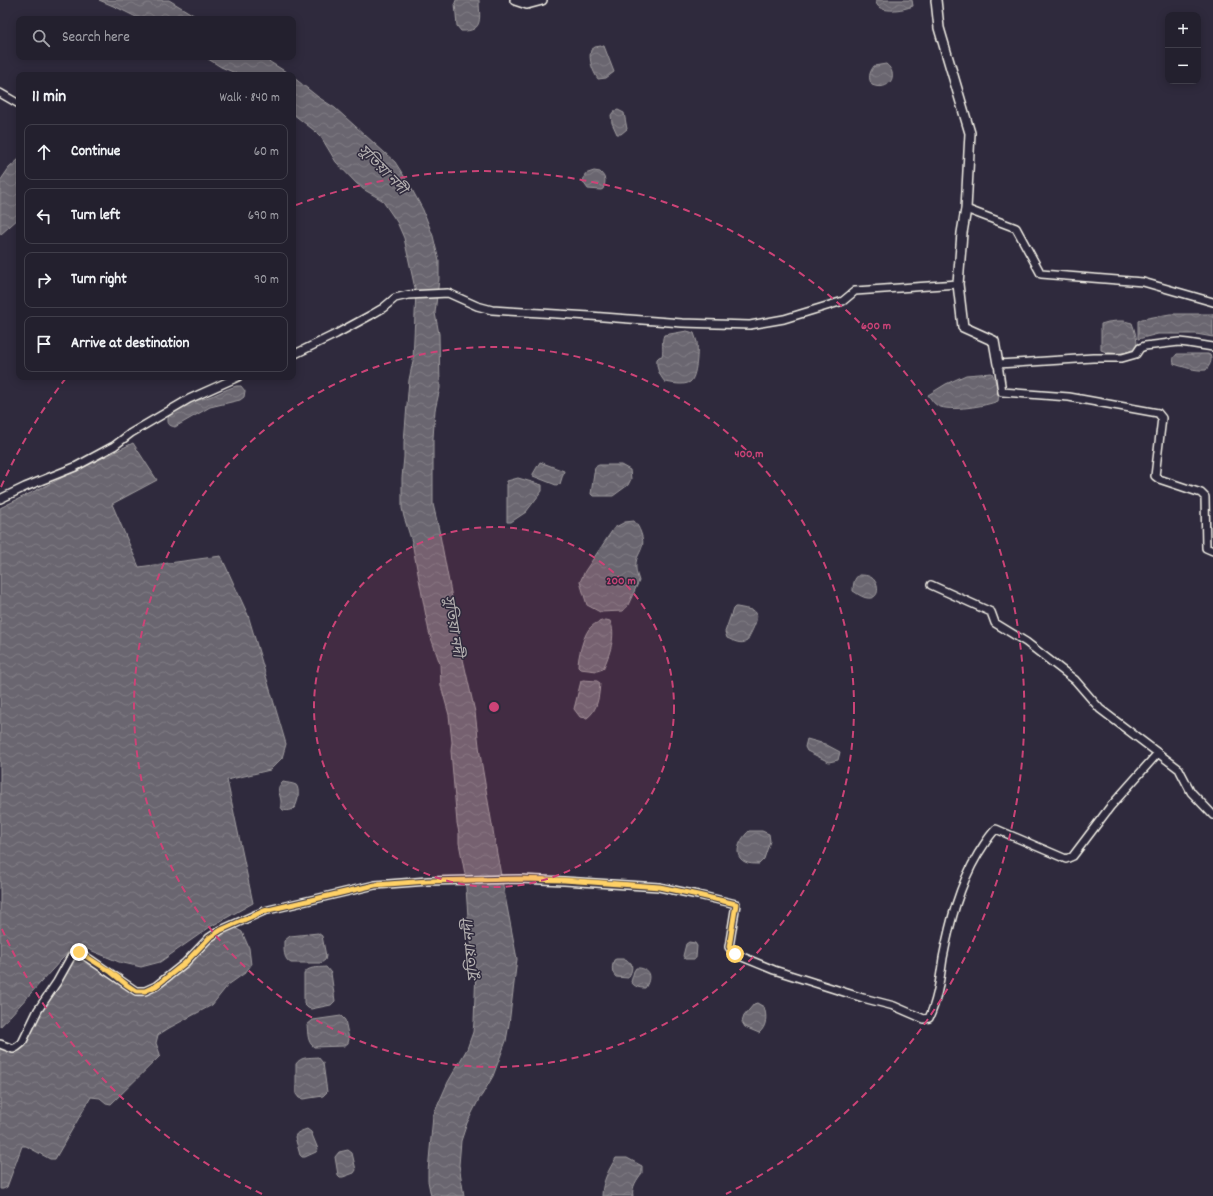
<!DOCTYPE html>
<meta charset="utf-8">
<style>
:root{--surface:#23202e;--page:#2b2836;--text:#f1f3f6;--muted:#a3a3aa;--line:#403e4a}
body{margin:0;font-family:Dekko,"Noto Sans Bengali",sans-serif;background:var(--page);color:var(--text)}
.controls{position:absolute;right:12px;top:12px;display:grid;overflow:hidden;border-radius:8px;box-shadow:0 2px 10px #0003}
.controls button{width:36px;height:36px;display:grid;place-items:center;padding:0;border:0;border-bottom:1px solid var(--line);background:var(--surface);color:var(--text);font:20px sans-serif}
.stop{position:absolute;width:12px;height:12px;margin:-9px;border:3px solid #ffd166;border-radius:50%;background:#fff}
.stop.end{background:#ffd166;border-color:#fff;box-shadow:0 1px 4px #0008}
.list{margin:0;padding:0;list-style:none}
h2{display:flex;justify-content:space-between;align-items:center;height:52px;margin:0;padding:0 16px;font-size:17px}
h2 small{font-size:13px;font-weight:400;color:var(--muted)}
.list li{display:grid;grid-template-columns:26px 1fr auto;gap:12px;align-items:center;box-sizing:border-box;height:56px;margin:0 8px 8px;padding:0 8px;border:1px solid var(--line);border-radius:8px}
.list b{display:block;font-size:15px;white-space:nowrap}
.list em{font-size:13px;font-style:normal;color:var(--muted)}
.icon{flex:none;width:22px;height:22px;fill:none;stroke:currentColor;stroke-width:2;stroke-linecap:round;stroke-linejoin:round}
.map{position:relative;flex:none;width:1213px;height:1196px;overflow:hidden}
.search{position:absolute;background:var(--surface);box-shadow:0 2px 10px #0003;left:16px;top:16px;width:280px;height:44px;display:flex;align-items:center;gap:10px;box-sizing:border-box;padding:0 14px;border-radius:8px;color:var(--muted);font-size:15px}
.panel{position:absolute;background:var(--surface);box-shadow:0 2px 10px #0003;left:16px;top:72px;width:280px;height:308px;border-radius:8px}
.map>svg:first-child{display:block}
.water{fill:url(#water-waves);stroke:#a19ea0}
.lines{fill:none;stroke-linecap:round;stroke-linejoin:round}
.street-casing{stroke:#f4f1e8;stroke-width:10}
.secondary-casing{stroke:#f4f1e8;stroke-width:12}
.street{stroke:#2f2a3d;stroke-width:7}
.secondary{stroke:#2f2a3d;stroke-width:9}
.route{stroke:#ffd166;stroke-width:5}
.ring{fill:none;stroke:#cc4377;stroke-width:2;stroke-dasharray:7 5}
.labels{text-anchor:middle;stroke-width:3;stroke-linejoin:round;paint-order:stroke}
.water-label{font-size:15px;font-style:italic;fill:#b6b2b2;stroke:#2f2a3d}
.centre{fill:#cc4377;stroke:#2f2a3d;stroke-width:2}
.ring-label{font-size:12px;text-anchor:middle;font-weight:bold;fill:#cc4377;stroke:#2f2a3d;stroke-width:3;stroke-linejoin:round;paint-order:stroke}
</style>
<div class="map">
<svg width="1213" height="1196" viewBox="0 0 1213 1196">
<defs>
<pattern id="water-waves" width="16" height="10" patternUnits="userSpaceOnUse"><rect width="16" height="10" fill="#6a6670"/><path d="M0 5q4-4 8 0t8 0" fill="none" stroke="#807c84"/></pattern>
</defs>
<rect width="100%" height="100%" fill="#2f2a3d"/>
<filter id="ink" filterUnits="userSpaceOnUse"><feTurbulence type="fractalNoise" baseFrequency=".025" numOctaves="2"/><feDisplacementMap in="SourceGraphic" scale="8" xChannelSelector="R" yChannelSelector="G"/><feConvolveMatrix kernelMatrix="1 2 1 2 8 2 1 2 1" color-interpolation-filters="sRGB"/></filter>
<g filter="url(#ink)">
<!-- water -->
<path class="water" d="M99,0H169L200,19H140L118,8Z
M456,0H479C479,16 485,32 461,31L457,26L455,3Z
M876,0H912L913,6C904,10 875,15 876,0Z
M601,46H604L614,72L606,78L598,79C593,72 588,59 591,50L595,47Z
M205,57H262L291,75H240L221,67Z
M886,64C900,75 889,92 872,85C868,78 869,73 874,66Z
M293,77L318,97L335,108L395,162L409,184L423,210L433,236L439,261V279L435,313L439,334L440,388L435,410L433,438V504L439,530L457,624L460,646L475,712L480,754L497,854L517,959L509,1024L506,1041L493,1076L482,1095L479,1099L467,1123L461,1141L459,1165L464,1196H431L428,1181V1171L433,1116L448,1082L467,1049L473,1032L474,1022L476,969L469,931L465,874L459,843V833L457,823L451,751L452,742L449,715L441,686L440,664L429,632L412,542L404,517L402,508V478L404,457V442L409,380L413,361L416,291L414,284L404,238L397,222L382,200L363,189L356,183L336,162L321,137L315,131L293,114Z
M618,110L624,113L627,129L621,134H617L612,123L611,115L614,111Z
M19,159V218L0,235V181L9,168Z
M594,171L600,172C606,178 606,181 603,189L601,190L588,189L583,182L585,174Z
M1170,314H1213V337L1196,334H1158L1138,339V321L1142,319Z
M1117,321H1124L1132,323C1135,331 1137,338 1137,346C1128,355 1112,355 1101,350V324L1108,322Z
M687,331L694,333C695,336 696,339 697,342C698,350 697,377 690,382C683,386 672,383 665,382C659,375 656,367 657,359L659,357L662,356C664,349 661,342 664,335Z
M1177,354H1208L1210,355C1213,361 1209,366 1206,370C1195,371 1184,367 1174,364C1173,359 1173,358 1177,354Z
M992,373C996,382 1000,391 998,401C986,406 950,412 938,406C934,404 931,399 928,395L946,384L966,375Z
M236,386H241L245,391L244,397L240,400L210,407L175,427C171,426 168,425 168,421C166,407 196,401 206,398C216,395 226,389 236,386Z
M133,443L157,480L112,504L139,567L221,556L248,615L286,744L282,758L270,770L227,780L253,903L210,927L160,962L141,967L119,962L78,945L72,948L0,1027V508Z
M540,462L564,471L560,484L556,485L533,476V474Z
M599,465H621L630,470L631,479L628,485L613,496H593L591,494L595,467Z
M518,478L542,485V491L526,512L511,522H507V481Z
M634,521C639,526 645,540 642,547C639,556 635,558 636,569C636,573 638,577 639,581L628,605L623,611L600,612L587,605L580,582L585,571L614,528L625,522Z
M859,575C863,575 868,575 872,578C878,582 881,596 871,598C864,599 858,594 853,591C853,585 854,578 859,575Z
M735,607H737C742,608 749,609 754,611C762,615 750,634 747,641C741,645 734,641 727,638L725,632L733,609Z
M606,620L610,621C617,635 609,656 603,669L597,671L580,669L578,667C578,657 583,637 589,629C593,624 600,621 606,620Z
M583,680L597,681L600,683C599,696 598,710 587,718L580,717L574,709L581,681Z
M807,739L825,744L840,752L838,760L829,762L807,751L805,747Z
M283,782C287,783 292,783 296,785C300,789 298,802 295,807C292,811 287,811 283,810C280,807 281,805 281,801C280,793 275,788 283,782Z
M749,831H762L769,834L770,841L764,859L759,864C754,864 749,864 745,862C731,855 741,838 749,831Z
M228,928H235L242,932L249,948L251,965L245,973L228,985L212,1005L169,1028L158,1035L156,1043L160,1054V1056L111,1104L106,1103L100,1098L91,1097L55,1159H50L26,1146H22L7,1187L3,1189H0V1048L14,1052L75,955H77L140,994L187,965L220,934Z
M318,933L322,936L326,956L325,960L321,963H291C283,959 284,949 284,941L290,936Z
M689,942L695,943L697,946L696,958L694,959H685L683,956L686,944Z
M616,959H623L631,963C633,969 631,973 628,978L616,977C611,972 612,966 614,960Z
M326,967L331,973L335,1001L331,1005L311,1009L308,1008L304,1004V974C308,966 318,968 326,967Z
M636,968C650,967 652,978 645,988C639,988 635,987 631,982L634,971Z
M757,1003L764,1007C767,1016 767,1026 759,1033L745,1027L742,1022L744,1016L754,1004Z
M341,1016L345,1020L349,1039L348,1043L344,1046L314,1047C307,1042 308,1033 307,1025L313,1020Z
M318,1057L323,1063L327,1092L323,1096L303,1099L299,1098L296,1094V1064C301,1056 310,1058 318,1057Z
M307,1129L311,1132L318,1149L316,1152L305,1157H302L300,1155L295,1137C296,1132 302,1131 307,1129Z
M348,1150L352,1153L356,1170L354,1173L343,1177H340L338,1175L335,1157L339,1152Z
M616,1158H627L642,1166V1173C637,1179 631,1188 633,1196H602C602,1182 609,1169 616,1158Z"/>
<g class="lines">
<defs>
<path id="street" d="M0,93L19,104
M966,209L1016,228L1041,274L1143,282L1213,302
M1213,347L1188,343L1179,342L1145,346L1140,348L1136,354L1122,358H1093L998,364L1002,392L1069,397L1158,413L1162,418L1155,476L1159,479L1201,493L1205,497L1206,548L1213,551
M293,355L336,334L371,315L383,308L395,298L408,295L448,293L477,306L492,310L590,316L682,323L750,325L784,319L843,301L855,291L958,284
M0,499L25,487L75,467L114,446L131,433L189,399L238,377
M931,585L991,612L995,623L1026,642L1075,680L1100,709L1179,769L1191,792L1213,815
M0,1044L13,1049L17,1047L22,1043L38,1010L57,982L71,957L76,952H79L85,956L136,991H145L156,986L185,963L209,938L221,930L264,911L375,885L428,881L520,879L564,881L659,887L698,895L736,904L729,947L735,954L774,970L863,998L894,1006L924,1019L929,1018C938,999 940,978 943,958C950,922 959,886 978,854C984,845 988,837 996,829L1066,859L1073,856L1110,807L1158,753"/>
<path id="secondary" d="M515,0L527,4L542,0
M936,0L939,28L970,133L966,209L962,233L958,284L963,327L994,341L998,364"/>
</defs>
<!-- street casing -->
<use href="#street" class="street-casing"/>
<!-- secondary casing -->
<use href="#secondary" class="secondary-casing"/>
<!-- street -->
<use href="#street" class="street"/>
<!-- secondary -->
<use href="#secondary" class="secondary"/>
</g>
</g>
<g class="lines" filter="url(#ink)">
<!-- route -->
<path class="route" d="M79,952L111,972L127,985L136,991H145L156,986L185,963L209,938L221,930L264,911L375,885L428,881L520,879L564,880L633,885L660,887L698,895L736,904L729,947L735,954"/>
</g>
<!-- distance rings -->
<circle cx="494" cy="707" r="180" fill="#cc4377" fill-opacity=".12"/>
<g class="ring">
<circle cx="494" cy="707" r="180"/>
<circle cx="494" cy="707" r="360"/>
<path d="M262 1194A540 540 0 0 1 1 927M1 487A540 540 0 0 1 66 378M296 205A540 540 0 0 1 726 1194"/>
</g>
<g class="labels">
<!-- water labels -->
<g class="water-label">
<text transform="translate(383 169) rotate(46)" y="5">সুতিয়া নদী</text>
<text transform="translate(454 626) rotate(81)" y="5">সুতিয়া নদী</text>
<text transform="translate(470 951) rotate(-95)" y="5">সুতিয়া নদী</text>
</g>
</g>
<circle cx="494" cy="707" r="6" class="centre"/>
<g class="ring-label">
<text x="876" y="329">600 m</text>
<text x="749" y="457">400 m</text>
<text x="621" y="584">200 m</text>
</g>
</svg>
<div class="controls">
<button>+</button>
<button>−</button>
</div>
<div class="stop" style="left:735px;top:954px"></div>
<div class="stop end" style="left:79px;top:952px"></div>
<div class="search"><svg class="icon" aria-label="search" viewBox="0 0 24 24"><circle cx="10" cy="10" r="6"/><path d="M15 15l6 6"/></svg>Search here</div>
<section class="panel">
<h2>11 min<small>Walk · 840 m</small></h2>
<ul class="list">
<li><svg class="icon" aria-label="ahead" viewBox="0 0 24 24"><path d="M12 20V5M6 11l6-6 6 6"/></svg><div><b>Continue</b></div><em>60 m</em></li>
<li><svg class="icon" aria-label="left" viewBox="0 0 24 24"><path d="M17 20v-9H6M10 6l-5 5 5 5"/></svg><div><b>Turn left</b></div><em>690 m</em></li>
<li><svg class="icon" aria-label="right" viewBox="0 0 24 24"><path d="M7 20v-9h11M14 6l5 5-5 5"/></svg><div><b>Turn right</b></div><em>90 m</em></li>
<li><svg class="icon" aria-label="arrive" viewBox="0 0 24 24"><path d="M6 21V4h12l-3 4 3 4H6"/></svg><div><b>Arrive at destination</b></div></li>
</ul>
</section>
</div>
